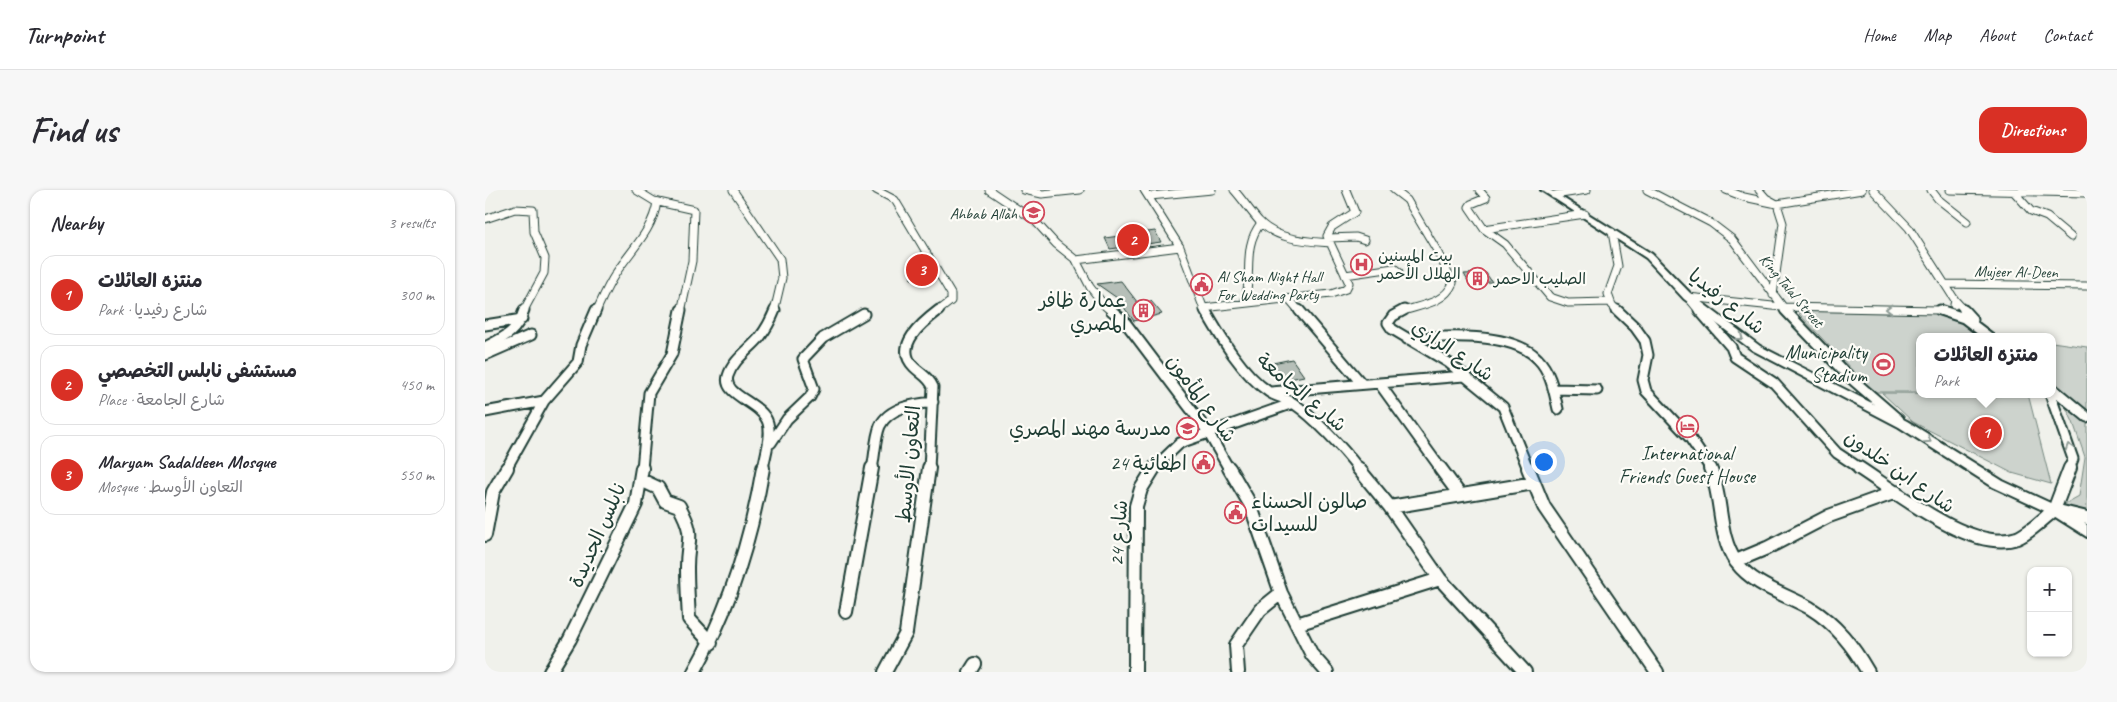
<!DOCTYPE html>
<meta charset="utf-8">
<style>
:root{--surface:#fff;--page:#f7f7f7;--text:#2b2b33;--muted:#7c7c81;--line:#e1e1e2;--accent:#d93025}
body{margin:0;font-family:Caveat,"Playpen Sans Arabic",sans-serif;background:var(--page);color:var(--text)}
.controls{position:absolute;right:15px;bottom:15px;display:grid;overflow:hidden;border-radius:10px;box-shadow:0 1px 4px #0004}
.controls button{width:45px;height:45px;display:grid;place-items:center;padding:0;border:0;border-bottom:1px solid var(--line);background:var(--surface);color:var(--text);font:25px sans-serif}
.you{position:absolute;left:1058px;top:271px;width:18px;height:18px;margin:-12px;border:4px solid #fff;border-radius:50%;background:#1a73e8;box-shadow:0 0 0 8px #1a73e833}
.badge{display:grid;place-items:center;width:32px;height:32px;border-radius:50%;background:var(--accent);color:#fff;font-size:16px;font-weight:700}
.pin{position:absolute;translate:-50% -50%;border:2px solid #fff;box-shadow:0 1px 5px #0006}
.popup{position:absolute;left:1431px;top:143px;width:140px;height:65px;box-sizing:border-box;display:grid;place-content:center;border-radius:10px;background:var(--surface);filter:drop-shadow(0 1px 4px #0005);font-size:16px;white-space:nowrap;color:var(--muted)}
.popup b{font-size:19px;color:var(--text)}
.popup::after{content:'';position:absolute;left:50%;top:100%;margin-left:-10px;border:10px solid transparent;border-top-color:var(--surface)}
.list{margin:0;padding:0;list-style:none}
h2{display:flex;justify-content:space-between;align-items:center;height:65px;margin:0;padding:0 20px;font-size:21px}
h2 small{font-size:16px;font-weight:400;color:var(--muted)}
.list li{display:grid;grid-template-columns:32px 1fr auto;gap:15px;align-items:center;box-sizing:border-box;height:80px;margin:0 10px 10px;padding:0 10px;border:1px solid var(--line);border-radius:15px}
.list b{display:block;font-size:19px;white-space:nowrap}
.list p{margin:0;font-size:16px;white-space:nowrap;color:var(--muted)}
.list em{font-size:16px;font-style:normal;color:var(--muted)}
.map{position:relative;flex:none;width:1602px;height:482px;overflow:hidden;border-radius:15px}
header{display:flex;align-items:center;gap:30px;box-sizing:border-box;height:70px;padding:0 25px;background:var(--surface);border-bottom:1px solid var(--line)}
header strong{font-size:24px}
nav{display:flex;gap:28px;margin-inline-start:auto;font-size:18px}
.intro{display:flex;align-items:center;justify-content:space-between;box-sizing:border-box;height:120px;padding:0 30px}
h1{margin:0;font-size:35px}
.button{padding:12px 22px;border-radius:15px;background:var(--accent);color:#fff;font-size:18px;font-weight:700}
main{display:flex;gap:30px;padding:0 30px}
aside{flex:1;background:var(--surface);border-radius:15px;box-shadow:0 1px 4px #0004}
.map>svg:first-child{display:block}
.green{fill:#cdd3cd;stroke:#768880}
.building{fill:#b6bfb8;stroke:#1f3d34}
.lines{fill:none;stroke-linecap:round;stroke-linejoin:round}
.minor-far2-casing{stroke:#1f3d34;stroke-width:9}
.minor-far1-casing{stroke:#1f3d34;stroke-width:13}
.minor-casing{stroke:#1f3d34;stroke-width:16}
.major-casing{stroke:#1f3d34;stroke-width:4}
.minor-far2{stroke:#fdfcf7;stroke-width:7}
.minor-far1{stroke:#fdfcf7;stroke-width:9}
.minor{stroke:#fdfcf7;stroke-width:12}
.major{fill:#fdfcf7;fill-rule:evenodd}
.oneway{stroke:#8e9c96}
.labels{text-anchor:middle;stroke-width:4.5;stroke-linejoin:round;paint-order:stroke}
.far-poi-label{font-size:16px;fill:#1f3d34;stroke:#fdfcf7;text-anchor:start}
.far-street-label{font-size:16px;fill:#1f3d34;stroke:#fdfcf7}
.poi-label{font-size:20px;fill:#1f3d34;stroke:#fdfcf7;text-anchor:end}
.street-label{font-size:20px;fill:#1f3d34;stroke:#fdfcf7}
</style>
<header>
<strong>Turnpoint</strong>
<nav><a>Home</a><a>Map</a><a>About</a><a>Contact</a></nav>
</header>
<div class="intro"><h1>Find us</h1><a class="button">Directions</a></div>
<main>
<aside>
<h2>Nearby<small>3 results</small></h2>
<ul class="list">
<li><span class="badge">1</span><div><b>منتزه العائلات</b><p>Park · شارع رفيديا</p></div><em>300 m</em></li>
<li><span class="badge">2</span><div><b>مستشفى نابلس التخصصي</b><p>Place · شارع الجامعة</p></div><em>450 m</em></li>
<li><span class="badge">3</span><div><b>Maryam Sadaldeen Mosque</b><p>Mosque · التعاون الأوسط</p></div><em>550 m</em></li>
</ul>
</aside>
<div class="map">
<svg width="1602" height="482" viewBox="0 0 1602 482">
<rect width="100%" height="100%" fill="#f0f1eb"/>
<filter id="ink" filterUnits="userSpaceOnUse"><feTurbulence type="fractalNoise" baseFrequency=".02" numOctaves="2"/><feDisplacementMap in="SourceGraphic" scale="10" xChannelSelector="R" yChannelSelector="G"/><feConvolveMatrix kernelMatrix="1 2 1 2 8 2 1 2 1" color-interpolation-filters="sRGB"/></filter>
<g filter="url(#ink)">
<!-- green -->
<path class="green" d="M1318,121L1454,122L1473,130L1493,147H1435V202H1388L1314,124Z
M1567,152L1602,157V326L1569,320L1594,306L1600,267L1588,232L1567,189Z
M1397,203L1543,204L1566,294L1527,283L1428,232Z"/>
<!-- building -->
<path class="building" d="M670,41L676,52L625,59L620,48Z
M424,73L442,74L450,87L426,89Z
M1001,83L1007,92L984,93L979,84Z
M636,91L653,113L666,111L677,124L649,131L632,108L612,94Z
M807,169L819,186L795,191L783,174Z"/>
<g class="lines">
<defs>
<path id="minor-far2" d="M151,0L169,11L209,20L207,71L196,122
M248,0L295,69L297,88L289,122
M391,0L410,10L466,104V111L452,122
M504,0L549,30L571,54L591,70L605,97L620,116L627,122
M539,0L557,4L595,0
M659,0L695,57L720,122
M749,0C758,10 765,21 774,31C792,50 821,51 845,53
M909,0L922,10L951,59L968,93C959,114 935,115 915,122
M994,0L1001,8L986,14L984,17L999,39L1020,54L1065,107L1083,113L1125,112
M1162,0L1226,33L1247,49L1302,122
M1241,0L1259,7L1292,14L1377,0
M1274,0L1281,8L1292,14L1298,33L1288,105
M1388,0L1424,38L1470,110
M1446,0L1453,9L1482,32
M1465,0L1602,3
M1529,2L1546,21L1562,27L1586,47
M1069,5L1102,0
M665,6L727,0
M0,29L30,19L48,20L49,42L60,68L59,83L38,122
M999,39L1100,24
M1127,42L1133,76L1123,104L1127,115L1134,122
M843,48L871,47L880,50
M591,70L695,57
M860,85L909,78L914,82
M1460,94L1602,96
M1203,107L1297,117L1453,120L1459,122
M804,109L815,122
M1206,111L1215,122
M759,113C769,85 756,58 776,33
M1469,115L1470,110L1481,122
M718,118L846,104L861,99L864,93L842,46L847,37L870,22L861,0
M111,122C117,109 123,95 131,83C146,60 168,40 172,12"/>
<path id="minor-far1" d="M626,120L640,132L723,242L744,279
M720,120C736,148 757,184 784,202C791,207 801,208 808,213C830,228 858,258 874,279
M814,120L877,194
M919,120L908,126L903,133L907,139L964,173L1018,217L1043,279
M1132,120L1150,137L1160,151L1163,165L1158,190L1161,201L1205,248L1226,279
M1214,120L1246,157L1250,167L1289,193L1352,263L1376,279
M1300,120L1361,184L1414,230
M1455,120L1479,128L1504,147
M1479,120L1488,130
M0,135L37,129
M922,149C958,146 1027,141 1053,169C1066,182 1069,202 1073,219
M0,157C20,147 32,142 39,120
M0,165L46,145
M894,193L956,279
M1567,198L1602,227
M1069,199L1112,200
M786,202L979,186
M1565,204L1588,269L1584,279
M0,222L59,211
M286,253L302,229L325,207L329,199L318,169L338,148L379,124
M21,279L59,211L93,172L96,155L111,120
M157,279L164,203L187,164L196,120
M278,279C280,265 287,247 283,233C277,212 237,206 243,186C248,170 264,160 275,147C281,139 286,130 290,120
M387,279C390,266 390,248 395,236C404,217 430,214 448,212
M444,279L448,197C444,187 436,184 429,177C408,156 437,133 454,120
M668,279L695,253L808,213"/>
<path id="minor" d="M744,278L765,314L796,403L827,465L842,482
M873,278L905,317L955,389L1040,482
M955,278L975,305
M1043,278L1059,317L1172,482
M1225,278C1238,307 1232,345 1251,372C1269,396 1300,404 1325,418C1351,434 1368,456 1383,482
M1374,278C1410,301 1487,364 1532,348C1545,343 1558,329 1569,320
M156,290L173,298L180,311L194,316C211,347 202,347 202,377C202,394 203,412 204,429L226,453
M905,317L1049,293
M1569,320L1585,278
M1573,321L1602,328
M0,345L8,302L22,278
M1251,371L1282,358L1344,326L1411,302
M361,422L387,278
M812,434L955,389
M65,482L85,449L151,314L157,278
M209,482C245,418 266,349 278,278
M400,482L421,443L444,278
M485,482L490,474
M650,482L651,316L656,299L669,278
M753,482L751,455L775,420L796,403"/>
<path id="major" d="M1056,0H1065L1167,64L1207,105L1275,156L1422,231L1518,291L1574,317L1602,335V347L1564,323L1508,297L1414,237L1267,160L1199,109L1161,68Z"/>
</defs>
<!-- minor-far2 casing -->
<use href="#minor-far2" class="minor-far2-casing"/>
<!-- minor-far1 casing -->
<use href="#minor-far1" class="minor-far1-casing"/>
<!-- minor casing -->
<use href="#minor" class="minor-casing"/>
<!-- major casing -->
<use href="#major" class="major-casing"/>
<!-- minor-far2 -->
<use href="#minor-far2" class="minor-far2"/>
<!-- minor-far1 -->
<use href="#minor-far1" class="minor-far1"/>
<!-- minor -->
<use href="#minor" class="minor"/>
<!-- major -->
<use href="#major" class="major"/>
</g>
<!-- one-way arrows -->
<defs><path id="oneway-chevron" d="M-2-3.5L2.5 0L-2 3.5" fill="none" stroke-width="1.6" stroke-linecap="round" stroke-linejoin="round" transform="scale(1.25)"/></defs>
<g class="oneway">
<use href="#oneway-chevron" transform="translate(1404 119) rotate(-179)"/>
<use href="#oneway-chevron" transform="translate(1255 147) rotate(37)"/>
<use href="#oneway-chevron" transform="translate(1443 250) rotate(33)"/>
<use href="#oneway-chevron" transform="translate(1584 257) rotate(-108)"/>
</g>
</g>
<!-- icons -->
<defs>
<symbol id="school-ring" viewBox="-11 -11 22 22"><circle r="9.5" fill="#fdfcf7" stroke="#d1495b" stroke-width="1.5"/><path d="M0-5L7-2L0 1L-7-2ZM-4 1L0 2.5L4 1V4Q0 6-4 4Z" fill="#d1495b"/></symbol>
<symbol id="hospital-ring" viewBox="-11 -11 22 22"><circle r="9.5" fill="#fdfcf7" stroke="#d1495b" stroke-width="1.5"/><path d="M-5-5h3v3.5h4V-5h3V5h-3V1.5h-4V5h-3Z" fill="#d1495b"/></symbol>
<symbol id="building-ring" viewBox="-11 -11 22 22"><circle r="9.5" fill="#fdfcf7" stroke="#d1495b" stroke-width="1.5"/><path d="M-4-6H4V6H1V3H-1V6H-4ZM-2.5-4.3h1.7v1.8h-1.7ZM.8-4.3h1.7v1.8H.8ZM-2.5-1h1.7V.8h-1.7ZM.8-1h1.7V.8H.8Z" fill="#d1495b"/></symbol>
<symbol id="civic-ring" viewBox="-11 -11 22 22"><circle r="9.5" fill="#fdfcf7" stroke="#d1495b" stroke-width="1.5"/><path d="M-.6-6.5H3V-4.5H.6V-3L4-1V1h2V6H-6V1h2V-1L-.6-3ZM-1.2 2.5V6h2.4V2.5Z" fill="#d1495b"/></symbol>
<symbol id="stadium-ring" viewBox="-11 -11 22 22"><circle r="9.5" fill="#fdfcf7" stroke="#d1495b" stroke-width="1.5"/><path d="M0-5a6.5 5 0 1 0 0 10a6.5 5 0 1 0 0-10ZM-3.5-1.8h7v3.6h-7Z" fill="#d1495b"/></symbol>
<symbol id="hotel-ring" viewBox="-11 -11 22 22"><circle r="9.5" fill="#fdfcf7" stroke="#d1495b" stroke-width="1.5"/><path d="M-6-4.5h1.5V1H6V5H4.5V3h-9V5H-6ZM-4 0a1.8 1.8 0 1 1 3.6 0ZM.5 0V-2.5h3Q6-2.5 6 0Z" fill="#d1495b"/></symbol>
</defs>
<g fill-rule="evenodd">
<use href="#school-ring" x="536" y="10" width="25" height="25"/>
<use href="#hospital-ring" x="864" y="62" width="25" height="25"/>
<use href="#building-ring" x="980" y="76" width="25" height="25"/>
<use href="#civic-ring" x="704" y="82" width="25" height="25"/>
<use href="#building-ring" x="646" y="108" width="25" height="25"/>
<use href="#stadium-ring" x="1386" y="162" width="25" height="25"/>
<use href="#hotel-ring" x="1190" y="224" width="25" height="25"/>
<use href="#school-ring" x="690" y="226" width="25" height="25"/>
<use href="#civic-ring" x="706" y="260" width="25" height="25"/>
<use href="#civic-ring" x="738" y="310" width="25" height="25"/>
</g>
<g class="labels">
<!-- far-poi labels -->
<g class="far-poi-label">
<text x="532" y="29" text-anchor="end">Ahbab Allah</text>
<text x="893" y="71">بيت المسنين<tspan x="893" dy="18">الهلال الأحمر</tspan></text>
<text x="732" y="92">Al Sham Night Hall<tspan x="732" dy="18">For Wedding Party</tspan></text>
<text x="1009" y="94">الصليب الاحمر</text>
</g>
<!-- far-street labels -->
<g class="far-street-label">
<text transform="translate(1531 81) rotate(1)" y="6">Mujeer Al-Deen</text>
<text transform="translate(1307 100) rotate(50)" y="6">King Talal Street</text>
</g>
<!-- poi labels -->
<g class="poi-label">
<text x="642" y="117">عمارة ظافر<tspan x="642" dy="23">المصري</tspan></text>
<text x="1382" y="169">Municipality<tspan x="1382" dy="23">Stadium</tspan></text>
<text x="686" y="245">مدرسة مهند المصري</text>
<text x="1202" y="270" text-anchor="middle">International<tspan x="1202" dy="23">Friends Guest House</tspan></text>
<text x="702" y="280">اطفائية 24</text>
<text x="766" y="318" text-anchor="start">صالون الحسناء<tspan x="766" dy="23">للسيدات</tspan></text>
</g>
<!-- street labels -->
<g class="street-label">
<text transform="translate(1242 111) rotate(39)" y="7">شارع رفيديا</text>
<text transform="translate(968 160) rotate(34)" y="7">شارع الرازي</text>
<text transform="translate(817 202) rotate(40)" y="7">شارع الجامعة</text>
<text transform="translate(717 208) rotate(54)" y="7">شارع المأمون</text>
<text transform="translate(423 274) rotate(-85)" y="7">التعاون الأوسط</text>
<text transform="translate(1415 281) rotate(35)" y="7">شارع ابن خلدون</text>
<text transform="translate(633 343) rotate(-86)" y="7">شارع 24</text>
<text transform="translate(112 345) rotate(-66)" y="7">نابلس الجديدة</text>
</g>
</g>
</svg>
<div class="controls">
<button>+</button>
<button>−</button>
</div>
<div class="you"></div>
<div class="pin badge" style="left:1501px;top:243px">1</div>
<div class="popup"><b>منتزه العائلات</b>Park</div>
<div class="pin badge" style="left:648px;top:50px">2</div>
<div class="pin badge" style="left:437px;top:80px">3</div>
</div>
</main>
